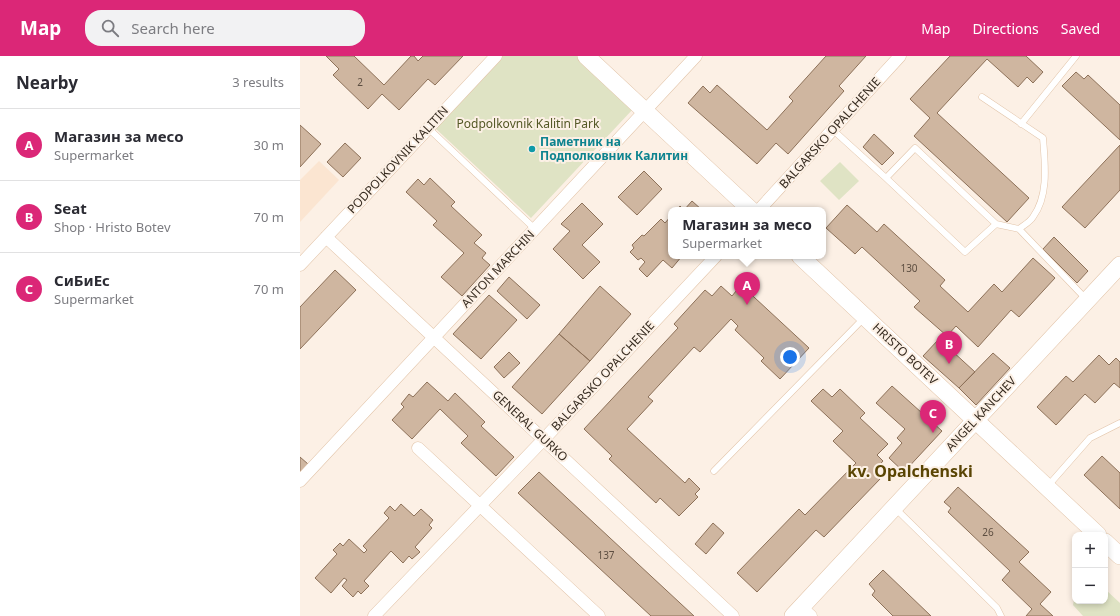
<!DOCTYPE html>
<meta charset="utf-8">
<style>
:root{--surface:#fff;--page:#f2f2f3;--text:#2b2b33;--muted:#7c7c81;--line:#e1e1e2;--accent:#db2777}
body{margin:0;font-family:"Noto Sans",sans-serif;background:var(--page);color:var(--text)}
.controls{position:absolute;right:12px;bottom:12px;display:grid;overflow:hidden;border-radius:8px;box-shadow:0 2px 6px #0003}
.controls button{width:36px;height:36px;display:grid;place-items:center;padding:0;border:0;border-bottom:1px solid var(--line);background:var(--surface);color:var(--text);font:20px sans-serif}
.you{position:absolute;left:490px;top:301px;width:14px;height:14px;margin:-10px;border:3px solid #fff;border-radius:50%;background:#1a73e8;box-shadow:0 0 0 6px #1a73e833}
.badge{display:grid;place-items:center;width:26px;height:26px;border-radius:50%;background:var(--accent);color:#fff;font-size:13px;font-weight:700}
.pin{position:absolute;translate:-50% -33px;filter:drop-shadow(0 1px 2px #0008)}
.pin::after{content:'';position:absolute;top:21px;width:14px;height:12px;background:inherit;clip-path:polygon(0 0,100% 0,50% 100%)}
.popup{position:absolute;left:368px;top:151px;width:158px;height:52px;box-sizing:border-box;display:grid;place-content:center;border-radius:8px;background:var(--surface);filter:drop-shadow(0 1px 3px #0005);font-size:13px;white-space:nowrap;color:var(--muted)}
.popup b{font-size:15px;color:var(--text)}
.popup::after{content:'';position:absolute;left:50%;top:100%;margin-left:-8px;border:8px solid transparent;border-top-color:var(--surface)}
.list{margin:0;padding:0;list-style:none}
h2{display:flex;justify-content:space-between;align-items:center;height:52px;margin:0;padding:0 16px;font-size:17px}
h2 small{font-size:13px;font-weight:400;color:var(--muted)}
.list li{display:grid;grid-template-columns:26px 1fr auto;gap:12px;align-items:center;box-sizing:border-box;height:72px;padding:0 16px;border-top:1px solid var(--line)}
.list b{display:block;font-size:15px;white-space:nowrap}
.list p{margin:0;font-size:13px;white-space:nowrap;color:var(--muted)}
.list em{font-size:13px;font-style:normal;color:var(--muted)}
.icon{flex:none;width:22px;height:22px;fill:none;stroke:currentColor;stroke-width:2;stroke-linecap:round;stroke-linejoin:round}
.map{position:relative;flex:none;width:820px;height:560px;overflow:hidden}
header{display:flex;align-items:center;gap:24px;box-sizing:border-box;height:56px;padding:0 20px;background:var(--accent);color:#fff}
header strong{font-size:19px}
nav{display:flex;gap:22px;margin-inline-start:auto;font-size:14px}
.search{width:280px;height:36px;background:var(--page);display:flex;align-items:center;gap:10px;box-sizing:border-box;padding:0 14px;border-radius:16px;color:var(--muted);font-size:15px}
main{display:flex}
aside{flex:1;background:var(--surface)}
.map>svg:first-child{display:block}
.built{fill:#fbe5d1}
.green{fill:#dfe3c4}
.building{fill:#cfb6a0;stroke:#8d7159}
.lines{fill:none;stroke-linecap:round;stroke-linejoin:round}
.lane-casing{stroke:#e2c4a9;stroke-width:7}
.street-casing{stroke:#e2c4a9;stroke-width:13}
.secondary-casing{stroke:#e2c4a9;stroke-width:18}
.lane{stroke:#fff;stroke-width:6}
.street{stroke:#fff;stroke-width:12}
.secondary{stroke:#fff;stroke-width:17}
.culture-dot{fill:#0f9aa8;stroke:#fcf0e5;stroke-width:1.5}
.labels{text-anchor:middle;stroke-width:4;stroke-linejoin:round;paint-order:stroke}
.number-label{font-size:10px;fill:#5d4e41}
.park-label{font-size:12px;fill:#545826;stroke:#fcf0e5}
.street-label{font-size:12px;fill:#372c21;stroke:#fcf0e5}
.culture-label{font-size:12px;font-weight:bold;fill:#0d838f;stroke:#fcf0e5;text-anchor:start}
.district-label{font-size:16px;font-weight:bold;fill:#5a4504;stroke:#fcf0e5}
</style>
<header>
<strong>Map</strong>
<div class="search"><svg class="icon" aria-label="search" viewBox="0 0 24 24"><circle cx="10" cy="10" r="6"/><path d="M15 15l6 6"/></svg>Search here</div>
<nav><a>Map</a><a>Directions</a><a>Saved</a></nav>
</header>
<main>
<aside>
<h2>Nearby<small>3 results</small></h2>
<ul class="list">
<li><span class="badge">A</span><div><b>Магазин за месо</b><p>Supermarket</p></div><em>30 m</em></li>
<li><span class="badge">B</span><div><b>Seat</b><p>Shop · Hristo Botev</p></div><em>70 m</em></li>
<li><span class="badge">C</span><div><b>СиБиЕс</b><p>Supermarket</p></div><em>70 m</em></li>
</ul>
</aside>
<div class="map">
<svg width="820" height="560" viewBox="0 0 820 560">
<rect width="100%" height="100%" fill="#fcf0e5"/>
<!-- built -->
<path class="built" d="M19,105L39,124L0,166V124Z"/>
<!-- green -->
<path class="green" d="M201,0H277L333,53L231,162L134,71Z
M540,106L559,125L539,144L520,125Z
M805,533L820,547V560H783L773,549L775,539V545H805Z"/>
<!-- building -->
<path class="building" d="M26,0H54L84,29L111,0H114L118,5L123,0H163L135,29L128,23L99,54L82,38L68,53L33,19L39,13Z
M526,0H566L539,30L544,35L488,98L476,87L457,108L388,47L403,30L410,37L417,29L467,74L493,45L489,41Z
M650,0H726L743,16L733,27L727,21L718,31L687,3L637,57L729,142L707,166L614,80L630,62L610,43Z
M776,16L784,23L788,19L820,49V84L762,30Z
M0,69L21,88L0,111Z
M574,78L594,97L582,109L563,91Z
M45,87L61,102L43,121L27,106Z
M820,89V134L785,172L762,151Z
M344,115L362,133L337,159L318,141Z
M130,122L155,146L151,150L182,179L174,187L186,197L182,202L190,209L162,240L141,221L164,197L133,169L137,165L106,136L118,123L124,129Z
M392,145L402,154H377L380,150L384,154Z
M282,147L303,168L282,189L300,206L283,223L253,193L270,175L261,168Z
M547,149L577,176L584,168L645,224L640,230L668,256L694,228L702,236L733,202L755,222L719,261L711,254L678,291L656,270L647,280L614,251L620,245L562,191L555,198L526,172Z
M371,160V200H382L372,212L363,204L347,221L339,213L345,206L341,202L338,204L330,196L334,192L332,189L342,179L344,180L361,163L365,167Z
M754,181L788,215L777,227L743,193Z
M35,214L56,234L0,293V251Z
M209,221L240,249L227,263L197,235Z
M441,229L509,292L480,323L461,305L464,302L435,274L438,270L431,263L400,296L394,291L348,341L353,345L327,373L385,427L389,422L400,433L395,438L398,441L379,460L360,442L356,447L309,403L312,400L284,373L378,272L374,268L405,234L412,240L421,230L432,240Z
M300,230L331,258L290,305L259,278Z
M189,239L217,264L181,303L153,278Z
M259,278L290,305L242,358L212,331Z
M639,283L675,316L659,332L623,300Z
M209,296L220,307L204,322L194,311Z
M693,297L710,312L676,349L659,332Z
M799,299L809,309L816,302L820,306V332L814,327L795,347L785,338L756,369L737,351L766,320L773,326Z
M127,326L148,345L155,337L185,366L181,370L214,401L196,420L161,387L168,380L140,353L112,383L92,364L104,351L101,348L109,338L113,341Z
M592,330L642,375L604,416L589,402L602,387L597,382L605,373L576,347Z
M523,333L532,341L540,333L565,357L560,362L588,388L577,399L583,405L574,415L581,422L524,481L516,474L457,536L437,517L499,453L505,459L556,407L533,385L543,375L511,345Z
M802,400L820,417V453L784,419Z
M0,401L8,408L0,418Z
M239,416L394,560H351L218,437Z
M658,431L729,496L719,506L751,536L740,548L753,560H726L732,553L702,524L710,515L648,456L651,452L644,446Z
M101,448L114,460L121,453L133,464L129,469L132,472L115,491L120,496L112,503L109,500L103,507L91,495L64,525L69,530L61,538L58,535L53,541L42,530L47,524L44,522L31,537L15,522L37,498L33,494L40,487L43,490L49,483L64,497L67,494L63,490L89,462L84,457L90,450L95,455Z
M413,467L424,477L406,498L395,488Z
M583,514L631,560H593L572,539L575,535L569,528Z"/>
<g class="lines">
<defs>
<path id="lane" d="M682,41L743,82C745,108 749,139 733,161C730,166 724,169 719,173L786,243
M721,68L776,0
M128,72L235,173
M533,74L586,122
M696,168L665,196L586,122L615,92L696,168L719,173
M414,415L564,262
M747,431L790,382L820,367
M595,452L697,552L701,560"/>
<path id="street" d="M459,154L600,0
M26,181L433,560
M0,209L196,0
M118,392L299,560
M0,425L396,0
M501,551L511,560
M74,560L244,383L416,200"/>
<path id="secondary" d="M286,0L451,154
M500,200L798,479
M805,486L820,500
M493,560L820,209"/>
</defs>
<!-- lane casing -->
<use href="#lane" class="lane-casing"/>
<!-- street casing -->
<use href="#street" class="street-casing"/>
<!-- secondary casing -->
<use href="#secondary" class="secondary-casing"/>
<!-- lane -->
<use href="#lane" class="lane"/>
<!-- street -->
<use href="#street" class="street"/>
<!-- secondary -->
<use href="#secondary" class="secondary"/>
</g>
<!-- markers -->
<circle class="culture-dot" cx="232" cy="93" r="4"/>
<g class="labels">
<!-- number labels -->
<g class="number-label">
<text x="60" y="30">2</text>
<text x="609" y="216">130</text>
<text x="688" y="480">26</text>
<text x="306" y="503">137</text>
</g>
<!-- park labels -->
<g class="park-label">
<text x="228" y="72">Podpolkovnik Kalitin Park</text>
</g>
<!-- street labels -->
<g class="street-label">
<text transform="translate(530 77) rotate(-48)" y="4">BALGARSKO OPALCHENIE</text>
<text transform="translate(98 104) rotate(-47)" y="4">PODPOLKOVNIK KALITIN</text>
<text transform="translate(198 213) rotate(-47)" y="4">ANTON MARCHIN</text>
<text transform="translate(605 298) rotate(43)" y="4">HRISTO BOTEV</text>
<text transform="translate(303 320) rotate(-47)" y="4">BALGARSKO OPALCHENIE</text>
<text transform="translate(681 358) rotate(-47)" y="4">ANGEL KANCHEV</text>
<text transform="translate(230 370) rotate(43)" y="4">GENERAL GURKO</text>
</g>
<!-- culture labels -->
<g class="culture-label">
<text x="240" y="90">Паметник на<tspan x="240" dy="14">Подполковник Калитин</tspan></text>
</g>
<!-- district labels -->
<g class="district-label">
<text x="610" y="421">kv. Opalchenski</text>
</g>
</g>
</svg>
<div class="controls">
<button>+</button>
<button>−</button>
</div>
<div class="you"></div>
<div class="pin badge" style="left:447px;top:249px">A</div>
<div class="popup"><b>Магазин за месо</b>Supermarket</div>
<div class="pin badge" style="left:649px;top:308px">B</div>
<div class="pin badge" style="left:633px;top:377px">C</div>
</div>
</main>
